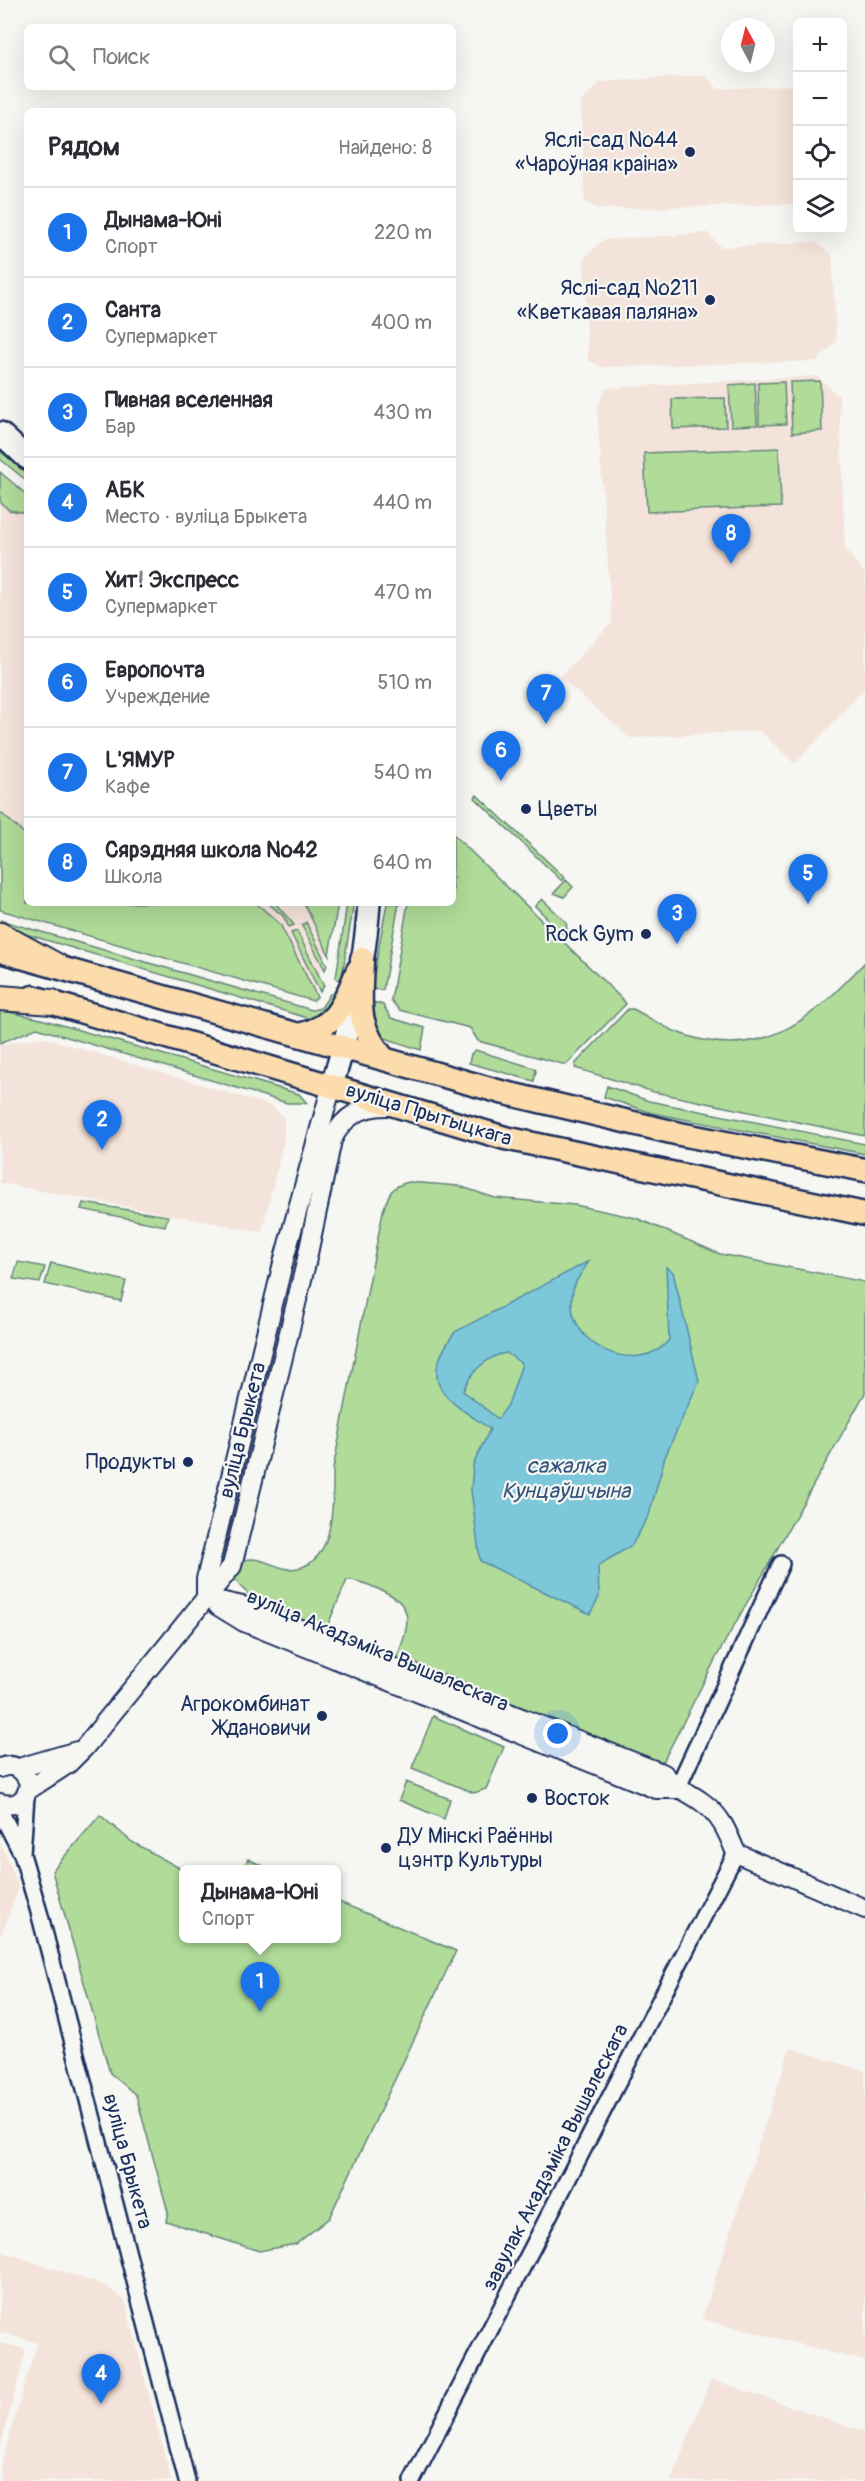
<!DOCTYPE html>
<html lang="ru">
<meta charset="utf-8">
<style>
:root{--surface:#fff;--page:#f7f7f7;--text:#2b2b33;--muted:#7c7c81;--line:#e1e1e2;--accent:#1a73e8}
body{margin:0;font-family:Pangolin,sans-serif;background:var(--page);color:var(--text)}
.controls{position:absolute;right:18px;top:18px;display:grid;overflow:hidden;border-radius:9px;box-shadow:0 6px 24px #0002}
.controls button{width:54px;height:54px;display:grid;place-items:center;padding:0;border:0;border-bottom:2px solid var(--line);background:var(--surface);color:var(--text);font:30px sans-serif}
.compass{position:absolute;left:721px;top:18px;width:54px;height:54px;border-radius:50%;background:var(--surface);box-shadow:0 6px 24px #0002;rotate:353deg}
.you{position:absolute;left:558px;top:1734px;width:21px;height:21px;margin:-15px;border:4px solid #fff;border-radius:50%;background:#1a73e8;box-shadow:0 0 0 9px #1a73e833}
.badge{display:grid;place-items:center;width:39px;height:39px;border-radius:50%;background:var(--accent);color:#fff;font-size:20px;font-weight:700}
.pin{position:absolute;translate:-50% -50px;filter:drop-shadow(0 2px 3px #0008)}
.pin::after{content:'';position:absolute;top:32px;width:21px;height:18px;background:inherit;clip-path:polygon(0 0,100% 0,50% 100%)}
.popup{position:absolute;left:179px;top:1865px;width:162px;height:78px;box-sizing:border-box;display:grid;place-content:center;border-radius:9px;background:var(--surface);filter:drop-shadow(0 2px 4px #0005);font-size:20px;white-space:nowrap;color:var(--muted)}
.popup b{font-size:22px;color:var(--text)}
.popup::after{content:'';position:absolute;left:50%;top:100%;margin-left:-12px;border:12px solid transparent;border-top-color:var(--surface)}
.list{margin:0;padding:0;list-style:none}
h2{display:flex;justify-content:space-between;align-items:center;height:78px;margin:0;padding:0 24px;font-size:26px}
h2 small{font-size:20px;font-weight:400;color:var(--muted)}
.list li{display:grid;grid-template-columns:39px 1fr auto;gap:18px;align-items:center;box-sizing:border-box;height:90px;padding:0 24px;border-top:2px solid var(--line)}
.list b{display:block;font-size:22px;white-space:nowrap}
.list p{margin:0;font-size:20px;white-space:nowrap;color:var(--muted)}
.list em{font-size:20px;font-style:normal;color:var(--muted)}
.icon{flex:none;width:33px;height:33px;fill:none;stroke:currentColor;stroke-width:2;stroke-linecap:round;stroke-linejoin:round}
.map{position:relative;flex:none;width:865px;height:2481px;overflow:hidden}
.search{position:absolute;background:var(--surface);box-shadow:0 6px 24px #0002;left:24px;top:24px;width:432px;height:66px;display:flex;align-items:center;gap:15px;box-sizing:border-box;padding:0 21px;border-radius:9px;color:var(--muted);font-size:22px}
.panel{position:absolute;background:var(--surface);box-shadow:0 6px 24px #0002;left:24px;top:108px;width:432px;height:798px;border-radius:9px}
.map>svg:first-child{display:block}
.built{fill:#f4e3da}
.green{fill:#b0db99;stroke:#66857c;stroke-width:1.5}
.water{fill:#7bc8da;stroke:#558ba8;stroke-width:1.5;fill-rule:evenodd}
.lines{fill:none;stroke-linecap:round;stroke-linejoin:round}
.minor-casing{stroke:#1b2f5e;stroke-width:20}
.tertiary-casing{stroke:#1b2f5e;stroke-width:22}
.secondary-casing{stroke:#1b2f5e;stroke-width:26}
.primary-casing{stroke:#1b2f5e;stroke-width:27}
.trunk-casing{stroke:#1b2f5e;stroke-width:28}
.minor{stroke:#f6f6f2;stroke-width:15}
.tertiary{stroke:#f6f6f2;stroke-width:18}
.secondary{stroke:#f6f6f2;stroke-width:21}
.primary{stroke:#fcdcac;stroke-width:22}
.trunk{stroke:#fcdcac;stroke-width:24}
.poi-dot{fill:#1b2f5e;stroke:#f6f6f2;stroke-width:2}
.labels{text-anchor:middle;stroke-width:4.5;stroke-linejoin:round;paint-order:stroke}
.poi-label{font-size:21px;fill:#1b2f5e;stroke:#f6f6f2;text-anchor:end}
.street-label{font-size:21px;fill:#1b2f5e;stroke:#f6f6f2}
.water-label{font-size:22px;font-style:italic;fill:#33557d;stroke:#f6f6f2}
</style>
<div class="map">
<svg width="865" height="2481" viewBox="0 0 865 2481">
<rect width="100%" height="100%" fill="#f6f6f2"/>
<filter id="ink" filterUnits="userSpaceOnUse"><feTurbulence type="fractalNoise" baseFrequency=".0167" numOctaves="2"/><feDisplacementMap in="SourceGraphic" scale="12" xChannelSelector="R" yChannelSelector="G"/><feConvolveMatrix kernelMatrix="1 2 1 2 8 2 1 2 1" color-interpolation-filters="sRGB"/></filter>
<g filter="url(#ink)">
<!-- built -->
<path class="built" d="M705,75L718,89L797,85V204L599,209L585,202L581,101L601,82Z
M707,233L721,247L816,242L832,255L836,342L817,361L601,367L588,360L584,259L603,240Z
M816,376L839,396L845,549L865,574V688L795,764L760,731L630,738L560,677L612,622L597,410L606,388Z
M0,482L27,505V903H338L316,990L299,995L0,906Z
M42,1037L272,1106L284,1118V1139L262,1232L0,1183V1045Z
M0,1842L19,1887L0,1938Z
M790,2048L865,2071V2361L702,2319Z
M0,2251L106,2286L125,2301L171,2481H0V2467L37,2343L0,2332Z
M0,2343L26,2349L0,2449Z
M711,2379L865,2432V2481H671Z"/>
<!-- green -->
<path class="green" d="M820,381L822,431L792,433L790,382Z
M784,382L786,424L759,425L758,383Z
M755,383L757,425L731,426L729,385Z
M725,398L726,427L673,429L672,399Z
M779,448L781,507L647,512L644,453Z
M0,451L27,473V481L0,459Z
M0,472L27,495V513L9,510L0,502Z
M477,795L565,878L562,881L475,798Z
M0,812L27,836V903H256L280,924L317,997L313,1001L0,910Z
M453,834L624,1001L626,1004L566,1065L478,1041L470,1028L399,1010L391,1000L408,903H453Z
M566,880L573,887L564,897L554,893Z
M542,899L566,922L567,929L563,934L535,906Z
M268,903H275L294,925L289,927L283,916Z
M304,903H338L329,955Z
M347,903H353V908L341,982L336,978Z
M387,903H399L383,990L371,989Z
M0,920L312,1010L321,1008L330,994H339L337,1003L314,1020L19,932Z
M306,922L327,965L325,970L302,926Z
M297,931L324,986L320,992L291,933Z
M865,962V1136L654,1092L575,1068L576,1063L628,1009H633C649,1017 664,1028 682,1034C763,1063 813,1018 865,962Z
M369,1001L383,1005L391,1018L425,1028L421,1050L376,1035Z
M0,1010L41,1019L299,1094L307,1103H287L37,1028L0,1043Z
M475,1050L534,1068L536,1071L534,1081L469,1063L471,1054Z
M607,1086L649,1101L865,1144V1154L652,1113L604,1097Z
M409,1182L459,1186L495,1198L575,1205L636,1218L720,1254L865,1282V1393L717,1656L664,1760L657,1763L406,1659L396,1660C408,1628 419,1604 378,1589C369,1585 357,1579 347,1580L326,1629C307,1621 225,1596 236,1570C238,1565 241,1562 245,1560C260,1555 276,1569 290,1569C337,1568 333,1500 333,1469L383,1211C389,1193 391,1186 409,1182Z
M83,1203L168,1216L165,1226L81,1209Z
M18,1262L45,1267L40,1283L13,1279Z
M51,1263L126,1281L121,1301L45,1284Z
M433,1716L504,1747L486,1789L474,1793L412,1768Z
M406,1782L450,1799L444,1819L399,1800Z
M100,1815L132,1842L183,1870L184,1938H336L337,1901L456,1951L329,2218L296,2244L259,2251L166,2221L168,2212L136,2095L110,2073L52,1871Z
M248,1859L269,1869H243Z"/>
<!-- water -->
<path class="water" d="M589,1261C584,1270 575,1280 573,1290C561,1348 640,1377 669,1340L666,1267L673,1272L699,1381L665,1457L649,1515L632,1545L598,1566L599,1597L590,1614L480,1561L471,1490L473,1465L490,1429C447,1399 415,1386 455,1332ZM507,1353L522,1364L508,1405L498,1419L463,1391C470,1373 487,1355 507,1353Z"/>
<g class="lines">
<defs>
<path id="minor" d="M677,1789L781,1564
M0,1811L22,1854L39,1912L187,2481
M22,1854L26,1796
M412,2481L736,1853"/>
<path id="tertiary" d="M206,1598L247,1607L379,1662L664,1774C678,1790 687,1791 702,1802C721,1815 728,1833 736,1853L865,1909
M206,1598V1579L284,1259L332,1085
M218,1606L244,1622L656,1789H677
M0,1768C14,1762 25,1770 29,1784C27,1800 16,1808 0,1803
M19,1768L77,1751
M28,1790L68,1764L84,1748L232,1566L306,1263L332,1140C343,1116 364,1105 389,1106"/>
<path id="secondary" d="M0,433L27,458
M332,1085C350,1027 365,964 369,903"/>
<path id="primary" d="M0,951L501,1092L680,1134L865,1170
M362,959C361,1003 354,1023 384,1059
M33,997L505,1138L865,1214
M298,1035C338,1027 343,1004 358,970"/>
<path id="trunk" d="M0,935L57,966
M0,998L52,1002"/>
</defs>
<!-- minor casing -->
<use href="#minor" class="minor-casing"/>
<!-- tertiary casing -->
<use href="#tertiary" class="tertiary-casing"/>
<!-- secondary casing -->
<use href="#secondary" class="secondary-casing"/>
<!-- primary casing -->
<use href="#primary" class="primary-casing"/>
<!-- trunk casing -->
<use href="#trunk" class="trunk-casing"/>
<!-- minor -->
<use href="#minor" class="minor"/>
<!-- tertiary -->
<use href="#tertiary" class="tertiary"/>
<!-- secondary -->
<use href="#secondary" class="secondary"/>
<!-- primary -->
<use href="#primary" class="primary"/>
<!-- trunk -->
<use href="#trunk" class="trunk"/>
</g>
</g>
<!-- markers -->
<g class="poi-dot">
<circle cx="690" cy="152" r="6"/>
<circle cx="710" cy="300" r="6"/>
<circle cx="526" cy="809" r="6"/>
<circle cx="646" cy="934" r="6"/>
<circle cx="188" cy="1462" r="6"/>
<circle cx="322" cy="1716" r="6"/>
<circle cx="532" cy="1798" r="6"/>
<circle cx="386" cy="1848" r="6"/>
</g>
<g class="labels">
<!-- poi labels -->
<g class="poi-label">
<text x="678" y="147">Яслі-сад №44<tspan x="678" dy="24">«Чароўная краіна»</tspan></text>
<text x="698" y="295">Яслі-сад №211<tspan x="698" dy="24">«Кветкавая паляна»</tspan></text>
<text x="538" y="816" text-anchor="start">Цветы</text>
<text x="634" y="941">Rock Gym</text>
<text x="176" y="1469">Продукты</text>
<text x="310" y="1711">Агрокомбинат<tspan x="310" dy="24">Ждановичи</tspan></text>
<text x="544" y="1805" text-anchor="start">Восток</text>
<text x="398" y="1843" text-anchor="start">ДУ Мінскі Раённы<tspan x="398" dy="24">цэнтр Культуры</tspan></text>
</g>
<!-- street labels -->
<g class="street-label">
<text transform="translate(429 1114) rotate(17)" y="7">вуліца Прытыцкага</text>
<text transform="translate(242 1430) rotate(-76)" y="7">вуліца Брыкета</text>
<text transform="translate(378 1650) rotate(23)" y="7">вуліца Акадэміка Вышалескага</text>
<text transform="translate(555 2157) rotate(-63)" y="7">завулак Акадэміка Вышалескага</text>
<text transform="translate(128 2161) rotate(75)" y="7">вуліца Брыкета</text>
</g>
<!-- water labels -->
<g class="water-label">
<text x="566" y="1473">сажалка<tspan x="566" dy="25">Кунцаўшчына</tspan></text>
</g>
</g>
</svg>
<div class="controls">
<button>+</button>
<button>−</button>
<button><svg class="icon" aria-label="locate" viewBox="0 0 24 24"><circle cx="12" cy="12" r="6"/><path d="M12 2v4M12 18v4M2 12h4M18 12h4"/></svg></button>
<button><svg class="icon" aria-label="layers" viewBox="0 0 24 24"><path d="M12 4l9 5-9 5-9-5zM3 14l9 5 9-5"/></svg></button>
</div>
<svg class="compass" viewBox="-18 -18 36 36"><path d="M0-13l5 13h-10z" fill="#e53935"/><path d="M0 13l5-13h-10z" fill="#7c7c81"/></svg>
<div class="you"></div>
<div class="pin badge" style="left:260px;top:2012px">1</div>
<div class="popup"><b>Дынама-Юні</b>Спорт</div>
<div class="pin badge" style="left:102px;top:1150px">2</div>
<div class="pin badge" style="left:677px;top:944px">3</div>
<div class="pin badge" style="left:101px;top:2404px">4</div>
<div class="pin badge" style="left:808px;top:904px">5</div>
<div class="pin badge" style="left:501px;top:781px">6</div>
<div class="pin badge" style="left:546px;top:724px">7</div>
<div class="pin badge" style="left:731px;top:564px">8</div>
<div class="search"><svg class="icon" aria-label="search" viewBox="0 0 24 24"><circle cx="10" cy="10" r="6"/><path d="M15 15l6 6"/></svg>Поиск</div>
<section class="panel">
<h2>Рядом<small>Найдено: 8</small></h2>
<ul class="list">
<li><span class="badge">1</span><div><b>Дынама-Юні</b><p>Спорт</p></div><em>220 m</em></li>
<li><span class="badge">2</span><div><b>Санта</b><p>Супермаркет</p></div><em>400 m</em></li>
<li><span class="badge">3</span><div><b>Пивная вселенная</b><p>Бар</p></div><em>430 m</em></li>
<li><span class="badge">4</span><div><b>АБК</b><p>Место · вуліца Брыкета</p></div><em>440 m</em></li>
<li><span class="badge">5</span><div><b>Хит! Экспресс</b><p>Супермаркет</p></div><em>470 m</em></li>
<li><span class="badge">6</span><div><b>Европочта</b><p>Учреждение</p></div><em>510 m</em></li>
<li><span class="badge">7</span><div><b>L'ЯМУР</b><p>Кафе</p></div><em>540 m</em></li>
<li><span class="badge">8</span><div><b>Сярэдняя школа №42</b><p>Школа</p></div><em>640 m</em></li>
</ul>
</section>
</div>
